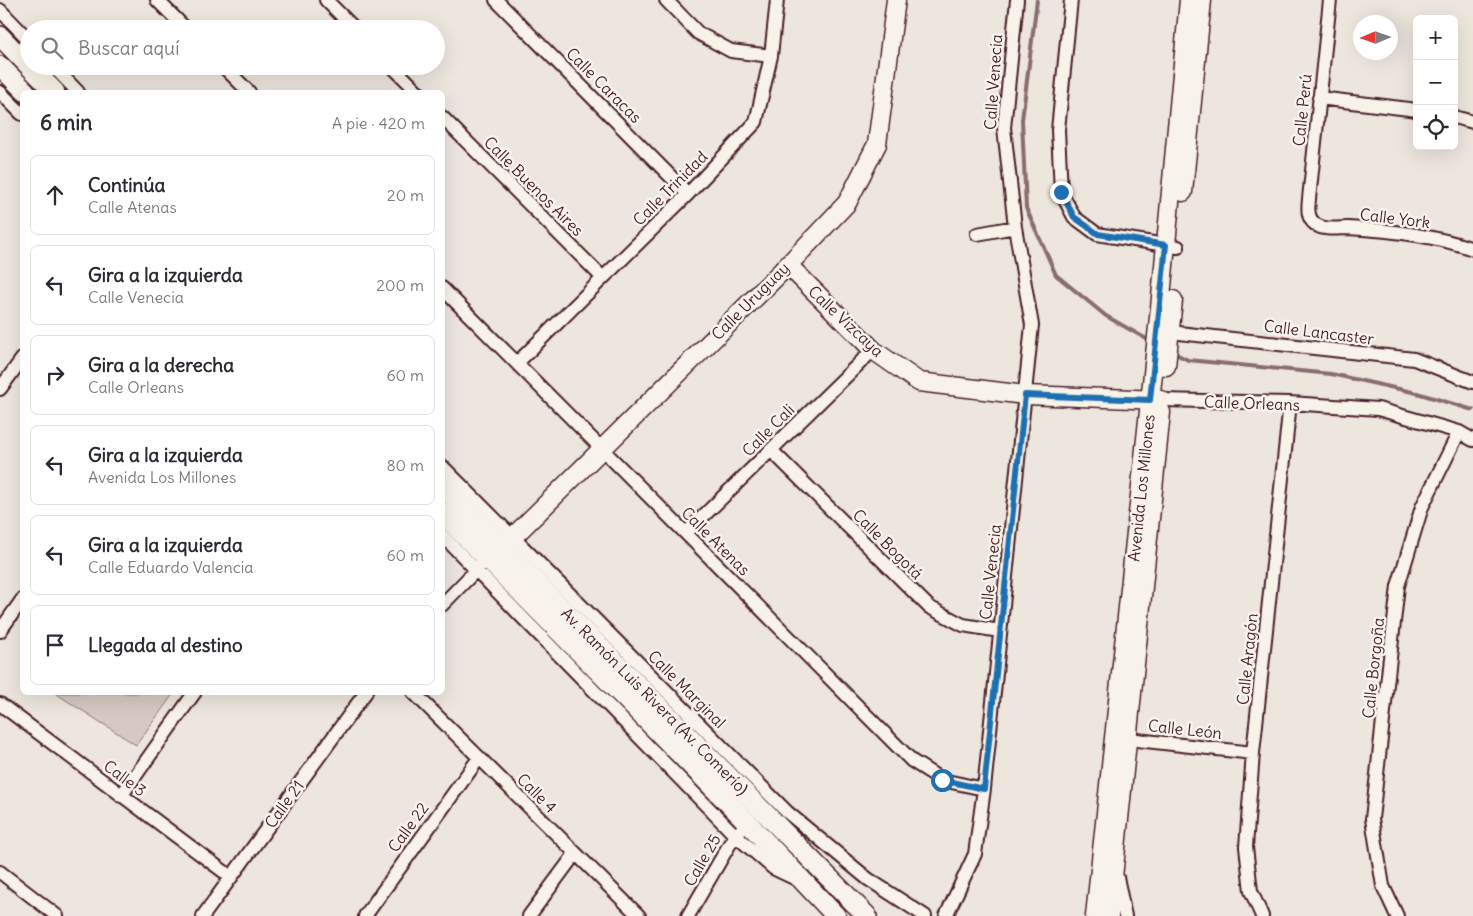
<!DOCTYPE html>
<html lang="es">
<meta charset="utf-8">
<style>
:root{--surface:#fff;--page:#f7f7f7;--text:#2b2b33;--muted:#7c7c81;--line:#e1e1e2}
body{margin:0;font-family:Delius,sans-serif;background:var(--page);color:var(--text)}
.controls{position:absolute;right:15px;top:15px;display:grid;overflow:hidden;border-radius:8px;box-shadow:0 5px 20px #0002}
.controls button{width:45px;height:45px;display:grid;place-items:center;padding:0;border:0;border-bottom:1px solid var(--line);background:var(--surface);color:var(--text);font:25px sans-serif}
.compass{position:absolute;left:1353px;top:15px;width:45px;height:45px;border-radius:50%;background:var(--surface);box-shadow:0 5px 20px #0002;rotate:268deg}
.stop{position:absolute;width:15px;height:15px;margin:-11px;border:4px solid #1f6fb2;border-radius:50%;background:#fff}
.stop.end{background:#1f6fb2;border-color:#fff;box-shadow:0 1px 5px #0008}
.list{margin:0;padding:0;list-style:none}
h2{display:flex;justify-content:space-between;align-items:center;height:65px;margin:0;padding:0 20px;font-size:21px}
h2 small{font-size:16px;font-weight:400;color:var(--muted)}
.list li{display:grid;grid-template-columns:32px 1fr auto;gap:15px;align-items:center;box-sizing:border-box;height:80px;margin:0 10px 10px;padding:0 10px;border:1px solid var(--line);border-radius:8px}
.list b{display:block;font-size:19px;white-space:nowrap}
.list p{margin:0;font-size:16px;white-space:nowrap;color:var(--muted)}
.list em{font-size:16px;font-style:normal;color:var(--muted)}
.icon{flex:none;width:28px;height:28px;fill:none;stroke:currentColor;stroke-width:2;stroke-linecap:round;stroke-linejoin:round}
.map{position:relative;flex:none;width:1473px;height:916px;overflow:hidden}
.search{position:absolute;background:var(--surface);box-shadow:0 5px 20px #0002;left:20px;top:20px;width:425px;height:55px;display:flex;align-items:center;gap:12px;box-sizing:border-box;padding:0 18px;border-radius:28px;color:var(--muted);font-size:19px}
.panel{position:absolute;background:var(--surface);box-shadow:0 5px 20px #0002;left:20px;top:90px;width:425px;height:605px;border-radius:8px}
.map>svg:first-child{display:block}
.garden{fill:#d5c9c2;stroke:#907476}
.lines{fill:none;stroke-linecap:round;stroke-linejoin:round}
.stream{stroke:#896c6f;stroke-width:4}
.street-casing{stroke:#4a1f2b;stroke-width:16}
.secondary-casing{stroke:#4a1f2b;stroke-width:21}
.primary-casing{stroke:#4a1f2b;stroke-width:22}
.street{stroke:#f7f3e8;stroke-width:12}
.secondary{stroke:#f7f3e8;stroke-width:18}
.primary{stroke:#f7f3e8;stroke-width:19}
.route{stroke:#1f6fb2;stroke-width:6}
.labels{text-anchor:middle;stroke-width:5;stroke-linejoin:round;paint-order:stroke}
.street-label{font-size:16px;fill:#4a1f2b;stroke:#f7f3e8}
</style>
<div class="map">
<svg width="1473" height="916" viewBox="0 0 1473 916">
<rect width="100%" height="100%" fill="#ece6dd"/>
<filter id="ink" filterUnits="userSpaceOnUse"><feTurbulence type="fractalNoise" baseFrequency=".02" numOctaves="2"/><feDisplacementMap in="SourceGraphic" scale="10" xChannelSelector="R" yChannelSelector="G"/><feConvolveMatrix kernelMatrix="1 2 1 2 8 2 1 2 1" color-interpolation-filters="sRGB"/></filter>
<g filter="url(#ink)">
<!-- garden -->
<path class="garden" d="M55,693H174L136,745Z"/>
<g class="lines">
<!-- stream -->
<path class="stream" d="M1037,0L1022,120L1026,208L1056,275L1106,316L1150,341
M1172,352L1188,360L1331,374L1417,393L1473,410"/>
<defs>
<path id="street" d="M157,0L186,29
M326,0L355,29
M496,0L688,194
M666,0L698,33L731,51L771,56
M1071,0L1058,130L1061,192L1074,217L1097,234L1178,247
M1330,0L1309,199C1308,208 1307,218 1315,224C1323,231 1338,228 1348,228C1388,230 1436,236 1473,249
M0,10L29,40
M53,66L78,92
M223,66L249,92
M392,66L418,92
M0,92L22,114
M1319,98L1417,110
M442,117L603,278
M1454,117L1473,122
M977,234L1015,227
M442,288L912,761L942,780L984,789
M1161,331L1414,359L1473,382
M517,363L688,194L756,122L771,56L777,0
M0,389L22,359
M1162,400L1290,403L1378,409L1459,432L1473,440
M771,450L929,607L963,625L1000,631
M442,466L787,812L868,879L925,916
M686,533L873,350
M442,535L735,835L773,868L796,879
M442,605L482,564
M0,631L22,600
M413,692L639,916
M0,704L231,877
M1119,738L1253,753
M121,796L195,692
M0,872L57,916
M1117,877L1125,916
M203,916L366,692
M365,916L479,758
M529,916L575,854
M688,916L735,835L740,831
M946,916L975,854L984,789L1032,325L1015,227L1004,128L1017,0
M1262,916L1251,891L1246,847L1253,753L1290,403
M1397,916L1383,886L1372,819L1398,586L1422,507L1459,432"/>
<path id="secondary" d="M1183,192L1202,0
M788,265L873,350L919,382L1025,395L1161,400
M1166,366L1173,300
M491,555L513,537L788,265L847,203L877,144L896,0
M1095,916L1160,308L1189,0
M1109,916L1161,412"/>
<path id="primary" d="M0,36L29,66
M0,66L26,92
M29,66L55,92
M442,487L867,916
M442,513L748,823L836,916"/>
</defs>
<!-- street casing -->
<use href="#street" class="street-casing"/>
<!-- secondary casing -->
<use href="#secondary" class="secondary-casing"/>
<!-- primary casing -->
<use href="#primary" class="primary-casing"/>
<!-- street -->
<use href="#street" class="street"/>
<!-- secondary -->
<use href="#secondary" class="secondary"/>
<!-- primary -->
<use href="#primary" class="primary"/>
</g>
</g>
<g class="lines" filter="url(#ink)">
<!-- route -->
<path class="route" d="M942,780L984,789L1025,395L1150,400L1166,245L1098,234L1074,217L1061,192"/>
</g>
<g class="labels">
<!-- street labels -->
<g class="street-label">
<text transform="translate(993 82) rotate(-86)" y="6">Calle Venecia</text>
<text transform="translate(604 85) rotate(45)" y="6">Calle Caracas</text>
<text transform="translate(1302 110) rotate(-84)" y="6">Calle Perú</text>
<text transform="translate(534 186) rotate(45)" y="6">Calle Buenos Aires</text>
<text transform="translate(670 188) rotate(-45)" y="6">Calle Trinidad</text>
<text transform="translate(1395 218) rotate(7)" y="6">Calle York</text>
<text transform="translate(750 301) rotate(-45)" y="6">Calle Uruguay</text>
<text transform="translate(846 321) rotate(43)" y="6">Calle Vizcaya</text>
<text transform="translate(1319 332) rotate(7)" y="6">Calle Lancaster</text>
<text transform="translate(1252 403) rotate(2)" y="6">Calle Orleans</text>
<text transform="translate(768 430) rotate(-45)" y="6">Calle Cali</text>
<text transform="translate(1141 488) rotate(-84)" y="6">Avenida Los Millones</text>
<text transform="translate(716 541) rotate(45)" y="6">Calle Atenas</text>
<text transform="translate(888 544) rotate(45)" y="6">Calle Bogotá</text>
<text transform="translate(990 572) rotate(-84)" y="6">Calle Venecia</text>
<text transform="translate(1247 659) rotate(-84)" y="6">Calle Aragón</text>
<text transform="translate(1373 668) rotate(-84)" y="6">Calle Borgoña</text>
<text transform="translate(687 689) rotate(45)" y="6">Calle Marginal</text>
<text transform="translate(655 701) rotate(45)" y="6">Av. Ramón Luis Rivera (Av. Comerío)</text>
<text transform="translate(1185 729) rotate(6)" y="6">Calle León</text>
<text transform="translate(125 778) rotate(37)" y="6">Calle 3</text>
<text transform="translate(537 793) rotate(45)" y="6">Calle 4</text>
<text transform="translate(284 804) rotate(-54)" y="6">Calle 21</text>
<text transform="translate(408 827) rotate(-54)" y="6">Calle 22</text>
<text transform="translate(702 860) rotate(-60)" y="6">Calle 25</text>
</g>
</g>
</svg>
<div class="controls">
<button>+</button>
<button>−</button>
<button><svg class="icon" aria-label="locate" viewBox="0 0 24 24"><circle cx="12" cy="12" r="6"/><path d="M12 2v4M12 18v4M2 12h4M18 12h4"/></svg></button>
</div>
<svg class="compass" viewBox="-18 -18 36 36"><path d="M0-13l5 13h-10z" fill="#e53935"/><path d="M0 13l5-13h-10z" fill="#7c7c81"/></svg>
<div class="stop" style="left:942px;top:780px"></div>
<div class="stop end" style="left:1061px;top:192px"></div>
<div class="search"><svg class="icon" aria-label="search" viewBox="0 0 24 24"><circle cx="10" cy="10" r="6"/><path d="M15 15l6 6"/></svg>Buscar aquí</div>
<section class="panel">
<h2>6 min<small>A pie · 420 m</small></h2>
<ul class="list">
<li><svg class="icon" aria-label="ahead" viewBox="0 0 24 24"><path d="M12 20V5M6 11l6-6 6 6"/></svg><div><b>Continúa</b><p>Calle Atenas</p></div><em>20 m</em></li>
<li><svg class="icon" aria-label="left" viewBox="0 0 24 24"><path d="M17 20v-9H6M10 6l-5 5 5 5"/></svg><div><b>Gira a la izquierda</b><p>Calle Venecia</p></div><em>200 m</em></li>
<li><svg class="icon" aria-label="right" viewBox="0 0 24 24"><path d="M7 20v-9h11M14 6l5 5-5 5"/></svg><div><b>Gira a la derecha</b><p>Calle Orleans</p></div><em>60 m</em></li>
<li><svg class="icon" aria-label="left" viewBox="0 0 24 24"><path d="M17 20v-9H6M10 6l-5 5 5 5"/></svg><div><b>Gira a la izquierda</b><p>Avenida Los Millones</p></div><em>80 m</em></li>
<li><svg class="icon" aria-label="left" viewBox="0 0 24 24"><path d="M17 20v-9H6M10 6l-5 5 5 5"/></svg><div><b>Gira a la izquierda</b><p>Calle Eduardo Valencia</p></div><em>60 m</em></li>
<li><svg class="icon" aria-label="arrive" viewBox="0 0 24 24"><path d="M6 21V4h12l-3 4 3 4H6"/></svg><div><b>Llegada al destino</b></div></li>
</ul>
</section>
</div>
